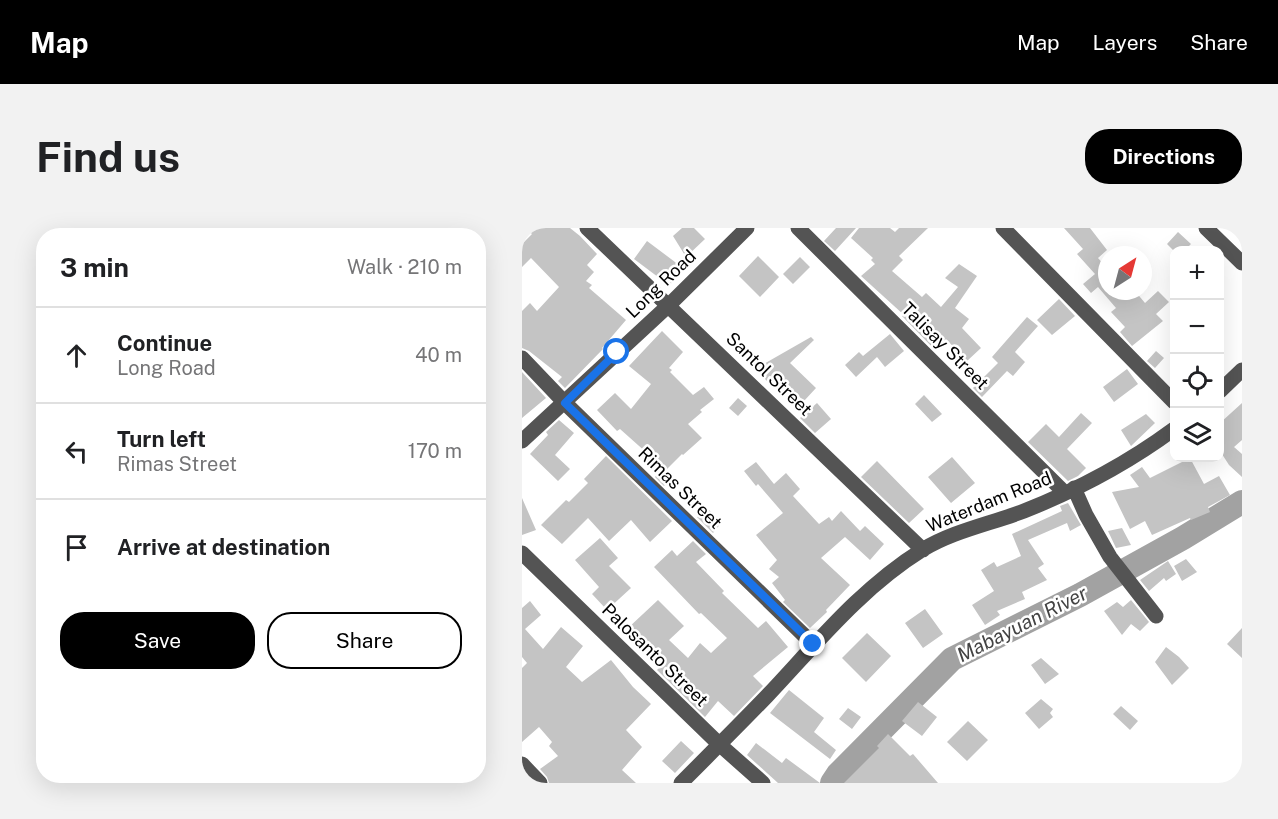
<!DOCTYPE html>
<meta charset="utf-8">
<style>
:root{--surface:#fff;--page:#f2f2f2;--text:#202124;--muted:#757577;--line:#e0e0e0;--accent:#000}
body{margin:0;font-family:"Public Sans",sans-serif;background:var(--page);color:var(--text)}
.controls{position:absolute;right:18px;top:18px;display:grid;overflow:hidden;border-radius:12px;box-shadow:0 6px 24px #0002}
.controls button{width:54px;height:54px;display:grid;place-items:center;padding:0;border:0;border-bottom:2px solid var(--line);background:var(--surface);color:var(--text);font:30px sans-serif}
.compass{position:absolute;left:576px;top:18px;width:54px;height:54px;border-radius:50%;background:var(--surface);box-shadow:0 6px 24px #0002;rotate:36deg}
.stop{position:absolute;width:18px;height:18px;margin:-14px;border:4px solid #1a73e8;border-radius:50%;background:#fff}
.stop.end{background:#1a73e8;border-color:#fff;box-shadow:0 2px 6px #0008}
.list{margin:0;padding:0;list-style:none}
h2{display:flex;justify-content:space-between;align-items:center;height:78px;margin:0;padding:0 24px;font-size:26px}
h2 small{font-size:20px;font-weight:400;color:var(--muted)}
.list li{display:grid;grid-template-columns:39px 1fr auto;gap:18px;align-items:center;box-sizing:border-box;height:96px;padding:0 24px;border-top:2px solid var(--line)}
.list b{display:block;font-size:22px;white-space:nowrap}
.list p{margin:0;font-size:20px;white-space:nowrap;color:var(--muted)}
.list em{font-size:20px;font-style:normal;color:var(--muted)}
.actions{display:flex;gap:12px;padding:18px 24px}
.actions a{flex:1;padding:14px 0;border:2px solid var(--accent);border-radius:24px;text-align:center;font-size:21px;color:var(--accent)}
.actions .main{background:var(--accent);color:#fff}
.icon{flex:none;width:33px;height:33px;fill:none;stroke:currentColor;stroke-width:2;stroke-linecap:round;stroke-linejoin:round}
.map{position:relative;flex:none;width:720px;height:555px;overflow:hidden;border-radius:24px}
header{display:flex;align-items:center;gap:36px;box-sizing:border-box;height:84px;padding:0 30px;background:var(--accent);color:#fff}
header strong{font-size:28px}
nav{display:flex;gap:33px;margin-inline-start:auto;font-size:21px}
.intro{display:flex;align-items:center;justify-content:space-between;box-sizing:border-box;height:144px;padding:0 36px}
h1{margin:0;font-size:42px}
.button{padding:15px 27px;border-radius:24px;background:var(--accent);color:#fff;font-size:21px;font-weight:700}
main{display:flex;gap:36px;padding:0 36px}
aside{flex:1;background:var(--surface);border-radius:24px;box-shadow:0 6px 24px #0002}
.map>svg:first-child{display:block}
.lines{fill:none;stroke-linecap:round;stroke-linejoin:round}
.river{stroke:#a2a2a2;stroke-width:24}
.building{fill:#c4c4c4}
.minor{stroke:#545454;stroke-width:15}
.route{stroke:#1a73e8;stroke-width:8}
.labels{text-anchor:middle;stroke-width:5;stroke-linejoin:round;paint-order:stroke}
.street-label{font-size:18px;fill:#000;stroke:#fff}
.water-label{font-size:20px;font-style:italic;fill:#434343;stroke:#fff}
</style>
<header>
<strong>Map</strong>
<nav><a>Map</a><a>Layers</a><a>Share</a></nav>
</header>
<div class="intro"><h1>Find us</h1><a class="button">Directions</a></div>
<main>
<aside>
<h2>3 min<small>Walk · 210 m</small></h2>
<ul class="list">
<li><svg class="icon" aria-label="ahead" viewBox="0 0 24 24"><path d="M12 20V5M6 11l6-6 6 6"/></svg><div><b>Continue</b><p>Long Road</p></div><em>40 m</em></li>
<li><svg class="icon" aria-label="left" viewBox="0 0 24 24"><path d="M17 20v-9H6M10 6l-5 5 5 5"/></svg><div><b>Turn left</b><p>Rimas Street</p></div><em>170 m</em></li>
<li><svg class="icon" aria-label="arrive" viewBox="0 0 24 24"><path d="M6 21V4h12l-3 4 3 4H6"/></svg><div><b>Arrive at destination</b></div></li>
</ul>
<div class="actions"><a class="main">Save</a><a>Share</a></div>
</aside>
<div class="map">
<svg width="720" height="555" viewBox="0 0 720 555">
<rect width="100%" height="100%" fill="#fff"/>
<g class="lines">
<!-- river -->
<path class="river" d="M310,555L316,546L430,431L558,367L661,310L720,274"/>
</g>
<!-- building -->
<path class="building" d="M3,0H48L58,8L75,26L65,37L72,44L64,53L70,57L67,60L104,92L80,120L81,121L43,160L36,153L40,149L7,123L0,120V83L8,75L15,83L37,59L9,30L0,39V16L10,6Z
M160,0H172L183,11L164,29L151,8Z
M314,0H334L313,23L302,13Z
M337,0H368L373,4L377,0H406L377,28L381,32L370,43L400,69L404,65L419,79L436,59L423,50L437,36L455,48L433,80L447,91L440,100L459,120L445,133L424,111L413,122L380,88L382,87L339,48L353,36L349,32L351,30L329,10Z
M542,0H568L585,22L576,30L583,38L585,36V63H613L623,75L636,63L647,74L634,86L641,93L610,118L598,104L603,99L589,84L594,80L576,59L569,65L561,56L573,46L555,26L561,21Z
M656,4L669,16L663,22H651L645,16Z
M125,13L157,37L148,58L112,31Z
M236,28L257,49L238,69L217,48Z
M278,29L288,39L271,56L261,46Z
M537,71L553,88L530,107L515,92Z
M505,89L516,98L493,124L503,134L491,148L485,143L460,169L451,160L476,135L470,129Z
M140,103L161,124L147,140L150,142L148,144L171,167L182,159L192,171L178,182L180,184L166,196L180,210L161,227L160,226L144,242L98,201L95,203L75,182L93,165L109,181L129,156L107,138Z
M368,106L382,123L363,139L355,129L334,149L323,137L337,124L341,128Z
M289,109L292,112L268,135L294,160L282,173L256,149L248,156L233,141Z
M634,123L642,130L633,140L625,133Z
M605,141L616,156L592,174L581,159Z
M0,144L24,170L0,190Z
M402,167L420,186L410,194L393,176Z
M216,170L225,178L216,188L207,180Z
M295,175L309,191L293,205L278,190Z
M720,175V212L712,219L720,226V249L707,237L698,223V195Z
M559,185L570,195L545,221L564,240L556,248L546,253L506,214L524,196L537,209Z
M624,186L633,195L609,218L599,202Z
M37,192L52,205L33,227L48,241L36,253L8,226L26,207L24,204Z
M84,228L150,293L128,314L109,292L87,313L66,290L40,316L19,297L44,272L47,274L66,255L62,251Z
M430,229L453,255L429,275L406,249Z
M668,230L682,256L697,248L708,267L686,279L688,284L669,292L668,290L630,307L623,293L608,301L590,264L617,259L608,247L620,239L628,250Z
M355,233L402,281L387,295L339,249Z
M234,234L252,256L264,245L278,261L271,268L297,296L307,289L310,293L319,283L338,303L343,298L362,316L348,332L323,309L299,330L328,357L304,382L305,384L288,400L261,374L263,372L250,355L257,349L247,341L255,332L234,307L261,285L236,256L234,258L222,243Z
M139,242L149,250L142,258L133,249Z
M0,270L14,302L0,307Z
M546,275L559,297L548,303L545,295L506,312L522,336L516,340L525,352L500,364L503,371L475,383L478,387L463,397L450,377L472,363L459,342L472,334L475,339L499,328L490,306L540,283L538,278Z
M185,280L200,294L191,305L175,289Z
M600,300L609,317L594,320L586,303Z
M78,310L96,330L87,338L109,360L85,382L70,366L77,359L53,332Z
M171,313L184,326L174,334L202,363L200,365L236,400L244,393L266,419L231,448L241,458L212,488L196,473L183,489L135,442L143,434L118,409L106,400L136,372L162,398L147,412L166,430L178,415L189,425L205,410L179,385L177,386L132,339L150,322L155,328Z
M664,331L675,344L660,353L652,338Z
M646,333L654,346L644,353L642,350L627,363L618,352Z
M609,372L627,394L618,403L609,396L600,407L582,383L595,374L601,379Z
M8,373L19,387L3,401L21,421L39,399L61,418L44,439L60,454L89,432L111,459L129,476L104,502L120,519L100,542L114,555H27L25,549L18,541L36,528L27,518L30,514L17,499L0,514V440L5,435L0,429V380Z
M403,381L421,406L401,420L383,395Z
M720,400V430L705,416Z
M345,405L369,428L344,454L320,430Z
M644,419L657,429L667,440L650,457L633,434Z
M519,430L537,446L523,456L509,437Z
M267,462L302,490L292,504L314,522L308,531L248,485Z
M519,471L531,481L528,485L531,489L517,501L503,485Z
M396,474L415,489L400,508L380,493Z
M599,478L616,493L608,502L591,486Z
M326,480L339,489L330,501L317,491Z
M446,493L466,512L445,533L425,514Z
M366,506L388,528L391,526L416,555H322L357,520L355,518Z
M159,513L172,525L153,545L140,533Z
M234,515L260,535L264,530L298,555H256L225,527Z"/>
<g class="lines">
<!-- minor -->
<path class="minor" d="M65,0L401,322
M276,0L543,265
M481,0L652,174
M684,0L720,35
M0,130L43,175L291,416
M698,163L720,142
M0,213L147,77L225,0
M552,260L564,287L588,329L634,388
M0,325L197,516L241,555
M0,536L18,555
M159,555C188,526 217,497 245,468C294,416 339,360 400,322C431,303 468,296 502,283C555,262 606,235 652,201"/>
</g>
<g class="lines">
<!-- route -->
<path class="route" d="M95,124L43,175L291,416"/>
</g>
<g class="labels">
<!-- street labels -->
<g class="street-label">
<text transform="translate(139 56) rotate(-44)" y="6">Long Road</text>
<text transform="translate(423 118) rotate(45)" y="6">Talisay Street</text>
<text transform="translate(247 146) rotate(44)" y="6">Santol Street</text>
<text transform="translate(158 260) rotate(44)" y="6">Rimas Street</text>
<text transform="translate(467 274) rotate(-22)" y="6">Waterdam Road</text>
<text transform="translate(133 427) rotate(44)" y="6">Palosanto Street</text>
</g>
<!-- water labels -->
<g class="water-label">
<text transform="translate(500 396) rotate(-27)" y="7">Mabayuan River</text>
</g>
</g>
</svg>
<div class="controls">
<button>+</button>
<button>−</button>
<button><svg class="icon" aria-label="locate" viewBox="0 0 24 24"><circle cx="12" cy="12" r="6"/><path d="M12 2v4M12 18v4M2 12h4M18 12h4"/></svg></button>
<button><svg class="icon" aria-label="layers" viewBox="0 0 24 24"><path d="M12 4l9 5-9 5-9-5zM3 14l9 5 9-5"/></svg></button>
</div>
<svg class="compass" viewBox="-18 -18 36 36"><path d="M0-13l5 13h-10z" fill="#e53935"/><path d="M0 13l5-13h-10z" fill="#757577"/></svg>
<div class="stop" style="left:95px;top:124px"></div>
<div class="stop end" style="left:291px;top:416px"></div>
</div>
</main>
